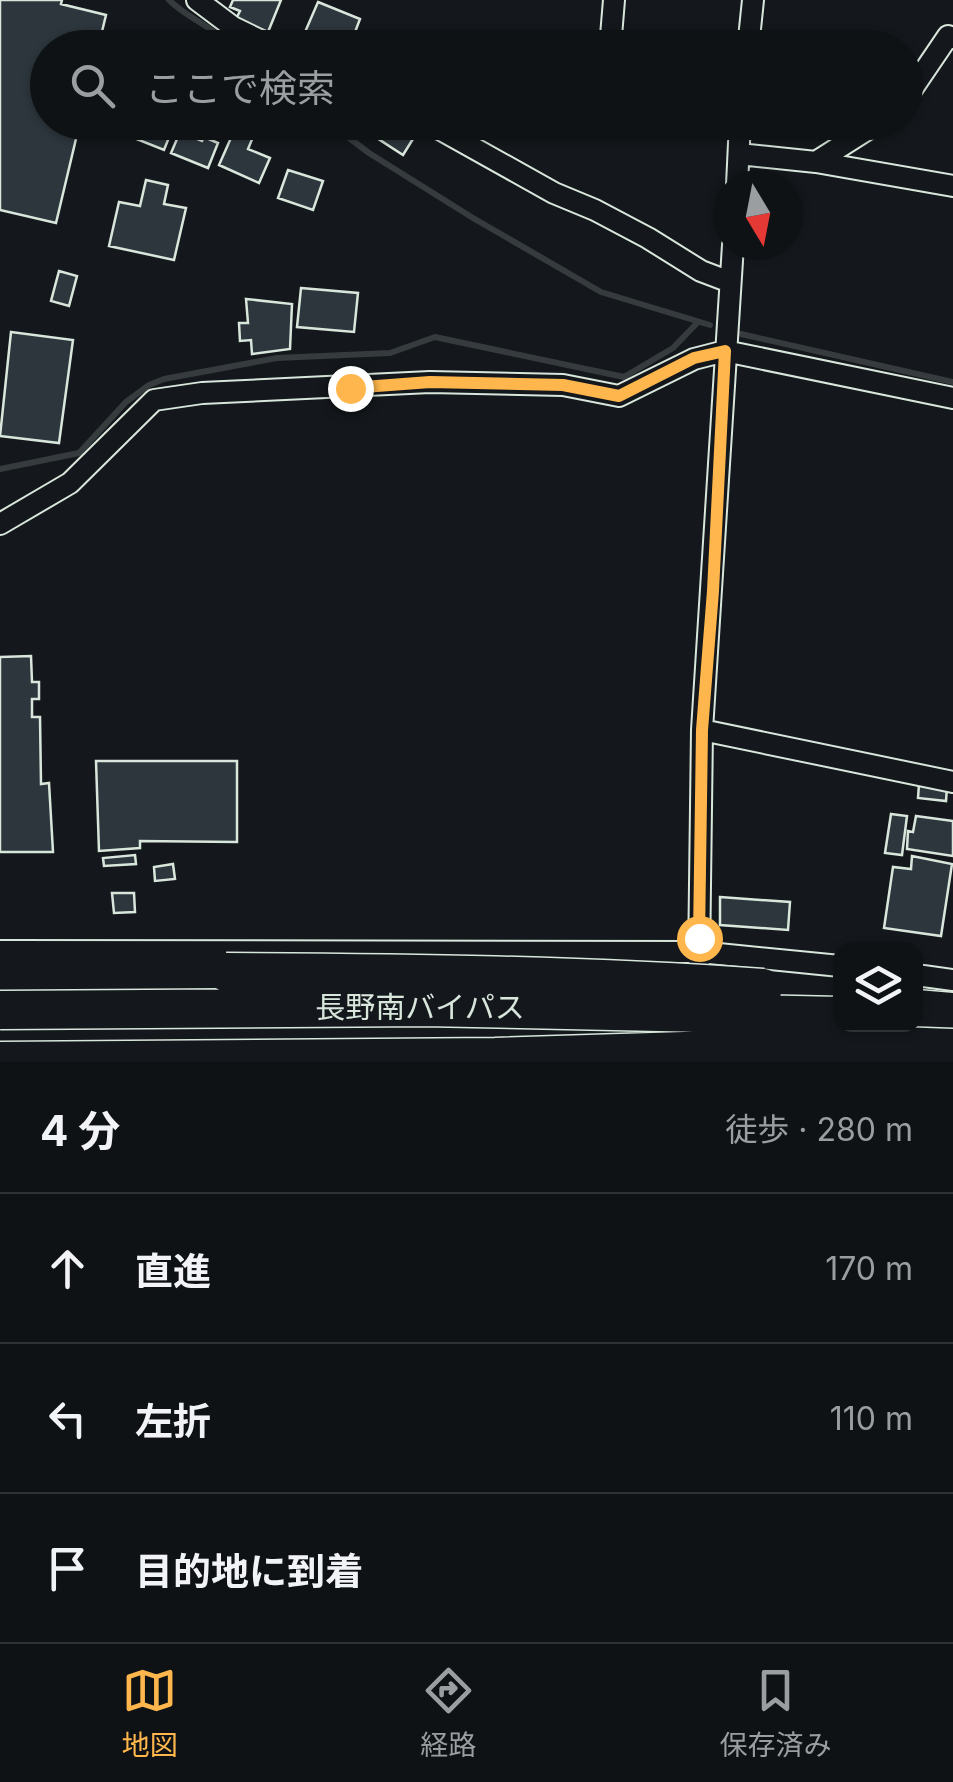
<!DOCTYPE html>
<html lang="ja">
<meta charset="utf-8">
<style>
:root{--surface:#0f1215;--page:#181b1e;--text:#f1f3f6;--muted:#9b9ea0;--line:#2f3234;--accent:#ffb74d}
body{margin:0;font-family:Inter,"Noto Sans JP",sans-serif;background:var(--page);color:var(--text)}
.controls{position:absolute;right:30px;bottom:30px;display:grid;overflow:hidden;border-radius:20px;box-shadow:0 2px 8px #0004}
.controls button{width:90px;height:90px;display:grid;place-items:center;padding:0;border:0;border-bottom:2px solid var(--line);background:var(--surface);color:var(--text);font:50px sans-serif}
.compass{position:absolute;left:713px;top:170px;width:90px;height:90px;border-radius:50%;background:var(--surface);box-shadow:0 2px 8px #0004;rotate:170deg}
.stop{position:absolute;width:30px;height:30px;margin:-22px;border:8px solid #ffb74d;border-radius:50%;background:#fff}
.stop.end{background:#ffb74d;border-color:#fff;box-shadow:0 2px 10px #0008}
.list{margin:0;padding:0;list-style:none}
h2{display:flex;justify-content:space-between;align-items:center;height:130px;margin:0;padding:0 40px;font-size:42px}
h2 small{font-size:32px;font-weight:400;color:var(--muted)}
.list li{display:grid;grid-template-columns:65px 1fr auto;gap:30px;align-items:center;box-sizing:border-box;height:150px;padding:0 40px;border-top:2px solid var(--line)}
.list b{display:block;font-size:38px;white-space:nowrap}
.list em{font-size:32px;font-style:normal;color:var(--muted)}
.icon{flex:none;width:55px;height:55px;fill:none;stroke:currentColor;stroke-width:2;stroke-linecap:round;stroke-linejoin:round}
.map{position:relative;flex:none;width:953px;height:1062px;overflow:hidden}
.search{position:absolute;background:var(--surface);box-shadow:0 2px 8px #0004;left:30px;right:30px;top:30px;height:110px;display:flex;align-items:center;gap:25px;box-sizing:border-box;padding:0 35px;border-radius:55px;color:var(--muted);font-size:38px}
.sheet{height:580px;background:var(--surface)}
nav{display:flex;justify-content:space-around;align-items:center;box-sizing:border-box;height:140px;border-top:2px solid var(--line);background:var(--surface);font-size:28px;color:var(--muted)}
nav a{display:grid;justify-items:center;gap:5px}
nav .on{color:var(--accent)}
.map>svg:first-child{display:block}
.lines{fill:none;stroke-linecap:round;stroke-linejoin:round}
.stream{stroke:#363b3e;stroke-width:6}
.building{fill:#2c363c;stroke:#d8e6dc;stroke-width:2.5}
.street-casing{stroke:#d8e6dc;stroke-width:24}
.highway-casing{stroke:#d8e6dc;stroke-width:41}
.street{stroke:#14181c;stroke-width:20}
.highway{stroke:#14181c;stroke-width:38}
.highway-bridge-casing{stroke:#d8e6dc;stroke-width:41;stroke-linecap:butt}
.highway-bridge{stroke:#14181c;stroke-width:38}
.route{stroke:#ffb74d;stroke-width:12}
.labels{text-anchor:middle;stroke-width:8;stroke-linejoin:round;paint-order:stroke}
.street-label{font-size:30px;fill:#d8e6dc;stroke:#14181c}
</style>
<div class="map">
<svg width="953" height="1062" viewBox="0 0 953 1062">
<rect width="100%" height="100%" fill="#14181c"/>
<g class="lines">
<!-- stream -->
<path class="stream" d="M169,0C190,20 211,25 232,48
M328,122L369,153L473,218L601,292L710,325
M741,334L953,382
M0,469L79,453L126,402L149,385L164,379L277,358L390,353L435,337L624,377L673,348L698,322"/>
</g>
<!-- building -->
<path class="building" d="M0,0H62L61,4L106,15L98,48H48V122H80L56,223L0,210Z
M233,0H281L268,32L236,19L240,11L230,7Z
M318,2L360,19L349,48H322L302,39Z
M129,122H154L172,130L164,150L124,134Z
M191,122H229L221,137Z
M238,122H251L246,134L253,137L248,149L270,158L259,183L219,165Z
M387,122H398L416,134L403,155L377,138Z
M180,132L202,141L204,137L218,143L208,168L171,153Z
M288,170L323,181L313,210L278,198Z
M146,180L168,185L164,204L186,208L174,260L109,246L119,202L140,206Z
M59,271L77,276L69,306L51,301Z
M301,288L358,293L354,332L297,327Z
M246,299L292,304L290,349L252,354L251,340L240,341L239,323H248Z
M11,332L73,340L59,443L0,436Z
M31,656L32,682H39V699H32V717H40L41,784L49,783L53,852H0V657Z
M96,761H237V842L140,841V848L99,851Z
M919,784L947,787L946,801L918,798Z
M891,814L907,816L902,855L885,853Z
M916,816L953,821V856L907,849L908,831L913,832Z
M135,855L136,864L104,866L103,858Z
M912,856L952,864L941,936L884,928L893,867L911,869Z
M173,864L175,879L155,881L154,867Z
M112,893H134L135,912L114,913Z
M720,897L790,902L788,930L720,925Z"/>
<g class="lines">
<defs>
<path id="street" d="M197,0L233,27L276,48
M610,48L614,0
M748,48L753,0
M906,98L948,36L953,38
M427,122L554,193L595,210L648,238L701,271L730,282
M713,122L739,129
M739,154L816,162L953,186
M816,162L879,122
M737,185L740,122
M0,524L70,483L154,400L202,393L430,382L563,385L619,396L694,359L725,351L953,398
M702,730L953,782
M0,951L699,952L840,966
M699,962L702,730L733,245
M916,975L953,980"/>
<path id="highway" d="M0,972H226
M916,1009L953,1012"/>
</defs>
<!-- street casing -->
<use href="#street" class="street-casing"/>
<!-- highway casing -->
<use href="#highway" class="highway-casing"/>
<!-- street -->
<use href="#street" class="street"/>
<!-- highway -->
<use href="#highway" class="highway"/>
<defs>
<path id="highway-bridge" d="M226,972C406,973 585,975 763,988
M0,1010L425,1007L840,1016
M0,1061L495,1057L872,1045L953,1048"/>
</defs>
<!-- highway-bridge casing -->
<use href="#highway-bridge" class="highway-bridge-casing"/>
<!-- highway-bridge -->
<use href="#highway-bridge" class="highway-bridge"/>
</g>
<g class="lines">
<!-- route -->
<path class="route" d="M350,388L430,382L563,385L619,396L694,358L725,351L713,591L702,730L699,938"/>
</g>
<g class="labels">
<!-- street labels -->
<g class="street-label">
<text x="420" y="1018">長野南バイパス</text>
</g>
</g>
</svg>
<div class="controls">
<button><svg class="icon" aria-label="layers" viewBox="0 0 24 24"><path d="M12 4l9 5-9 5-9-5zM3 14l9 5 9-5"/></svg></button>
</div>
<svg class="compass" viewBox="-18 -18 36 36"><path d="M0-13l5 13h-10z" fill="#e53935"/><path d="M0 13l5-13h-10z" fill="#9b9ea0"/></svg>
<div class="stop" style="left:699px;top:938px"></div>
<div class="stop end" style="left:350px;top:388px"></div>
<div class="search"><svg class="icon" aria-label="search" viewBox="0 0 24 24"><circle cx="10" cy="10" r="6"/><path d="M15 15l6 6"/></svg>ここで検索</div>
</div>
<section class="sheet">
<h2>4 分<small>徒歩 · 280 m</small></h2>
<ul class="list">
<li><svg class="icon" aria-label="ahead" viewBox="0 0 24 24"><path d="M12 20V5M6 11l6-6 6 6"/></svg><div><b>直進</b></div><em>170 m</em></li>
<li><svg class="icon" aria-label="left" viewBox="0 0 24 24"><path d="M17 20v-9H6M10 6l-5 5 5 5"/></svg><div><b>左折</b></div><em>110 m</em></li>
<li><svg class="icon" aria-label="arrive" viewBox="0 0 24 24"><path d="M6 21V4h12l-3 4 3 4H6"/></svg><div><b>目的地に到着</b></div></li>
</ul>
</section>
<nav>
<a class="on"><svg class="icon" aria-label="map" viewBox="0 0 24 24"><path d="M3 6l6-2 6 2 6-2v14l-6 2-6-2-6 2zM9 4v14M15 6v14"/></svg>地図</a>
<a><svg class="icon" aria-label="directions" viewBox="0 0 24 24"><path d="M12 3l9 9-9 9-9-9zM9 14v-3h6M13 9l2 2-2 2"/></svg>経路</a>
<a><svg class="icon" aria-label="saved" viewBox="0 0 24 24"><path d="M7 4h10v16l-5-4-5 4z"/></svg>保存済み</a>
</nav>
